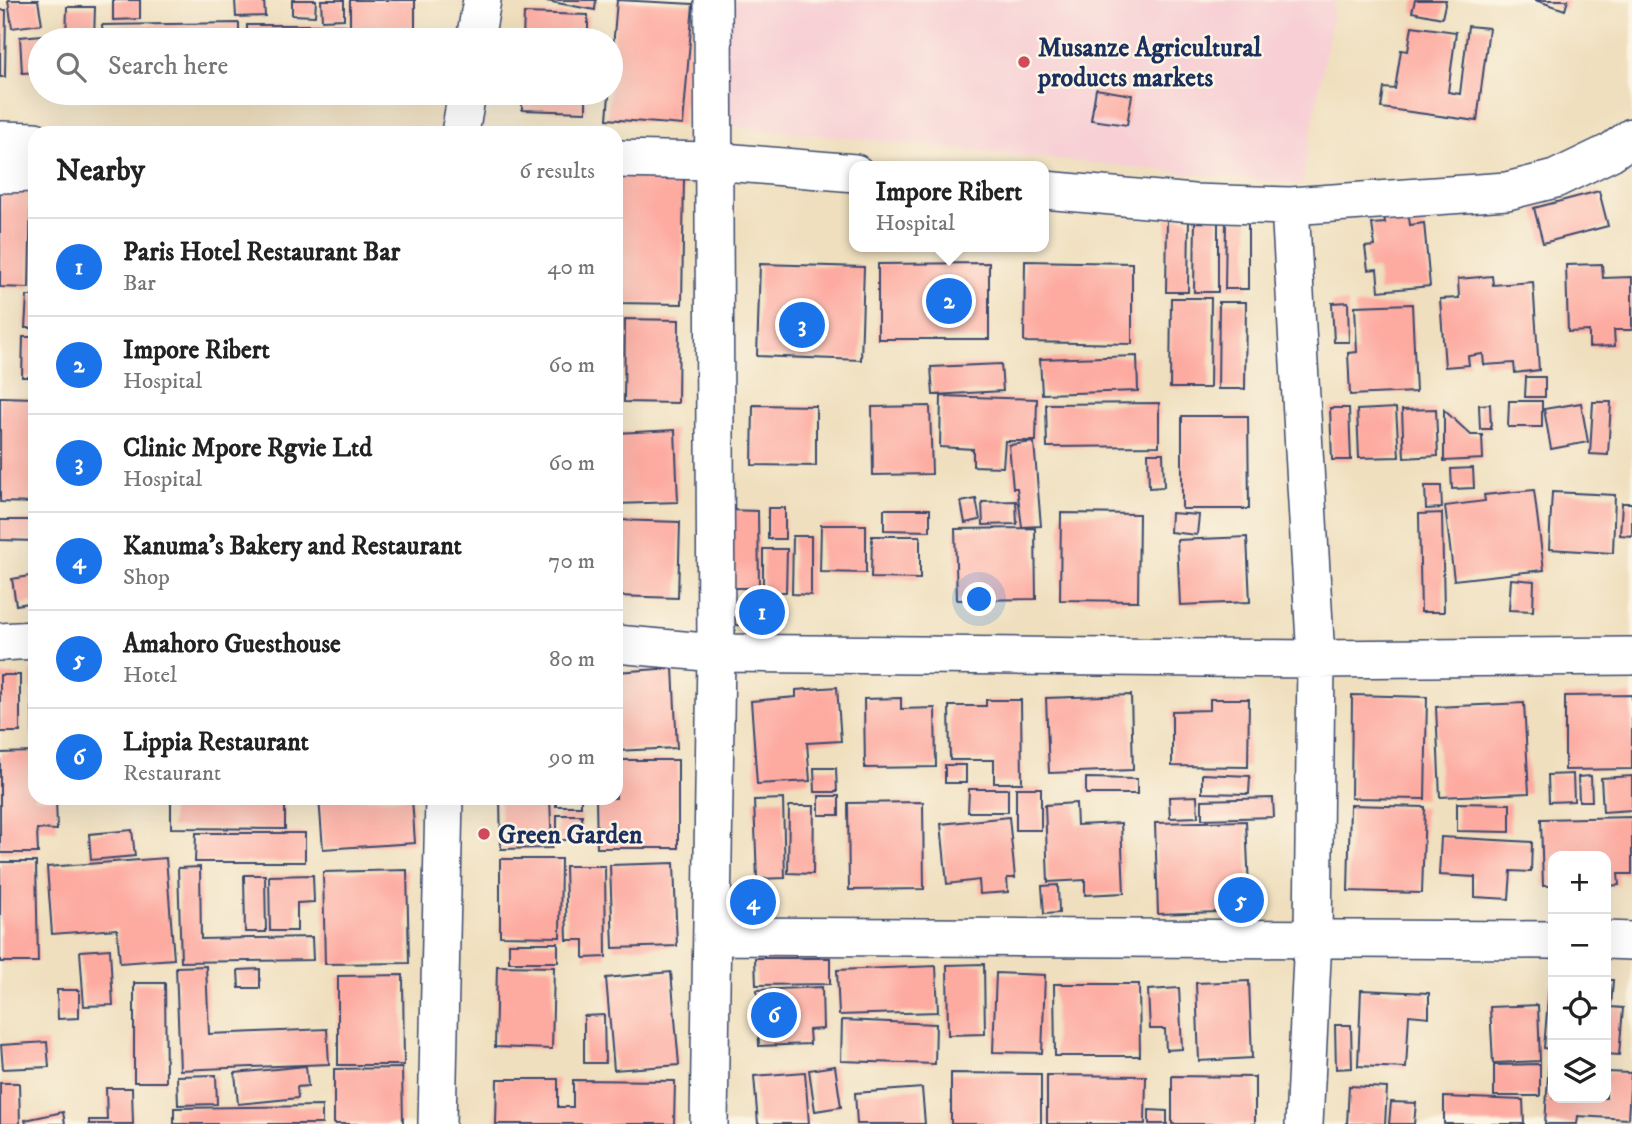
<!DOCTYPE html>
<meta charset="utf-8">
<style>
:root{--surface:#fff;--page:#f6f6f6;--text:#222;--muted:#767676;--line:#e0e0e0;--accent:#1a73e8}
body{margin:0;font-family:"IM FELL DW Pica",serif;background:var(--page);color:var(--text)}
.controls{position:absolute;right:21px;bottom:21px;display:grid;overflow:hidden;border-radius:14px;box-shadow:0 7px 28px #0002}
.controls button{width:63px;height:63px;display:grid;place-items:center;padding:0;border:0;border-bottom:2px solid var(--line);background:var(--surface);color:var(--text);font:35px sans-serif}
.you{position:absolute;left:980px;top:600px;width:24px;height:24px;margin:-18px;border:5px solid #fff;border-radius:50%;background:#1a73e8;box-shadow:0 0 0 10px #1a73e833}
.badge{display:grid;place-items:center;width:46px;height:46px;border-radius:50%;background:var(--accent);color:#fff;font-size:23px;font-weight:700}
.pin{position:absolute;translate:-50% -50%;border:4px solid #fff;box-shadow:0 2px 7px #0006}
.popup{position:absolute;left:849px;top:161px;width:200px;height:91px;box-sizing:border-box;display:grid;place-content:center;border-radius:14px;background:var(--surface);filter:drop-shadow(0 2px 5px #0005);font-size:23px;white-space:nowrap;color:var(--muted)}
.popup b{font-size:26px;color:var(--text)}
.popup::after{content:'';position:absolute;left:50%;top:100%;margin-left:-14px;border:14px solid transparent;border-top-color:var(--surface)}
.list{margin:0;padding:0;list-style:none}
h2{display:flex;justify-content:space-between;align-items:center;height:91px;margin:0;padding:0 28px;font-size:30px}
h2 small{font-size:23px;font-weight:400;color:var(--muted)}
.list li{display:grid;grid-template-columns:46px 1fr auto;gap:21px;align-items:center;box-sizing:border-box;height:98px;padding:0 28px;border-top:2px solid var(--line)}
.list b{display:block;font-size:26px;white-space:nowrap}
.list p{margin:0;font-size:23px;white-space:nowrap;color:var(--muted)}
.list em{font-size:23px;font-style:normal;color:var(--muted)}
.icon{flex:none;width:38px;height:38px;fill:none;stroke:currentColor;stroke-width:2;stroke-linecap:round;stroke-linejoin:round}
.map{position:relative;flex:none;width:1632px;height:1124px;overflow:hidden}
.search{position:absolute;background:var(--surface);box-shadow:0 7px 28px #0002;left:28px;top:28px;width:595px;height:77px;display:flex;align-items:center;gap:18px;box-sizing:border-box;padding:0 24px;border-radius:38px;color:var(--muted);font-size:26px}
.panel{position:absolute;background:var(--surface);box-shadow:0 7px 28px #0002;left:28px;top:126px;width:595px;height:679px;border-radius:21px}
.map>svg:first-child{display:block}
.built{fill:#f7cfd4}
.building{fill:#fdaaa0}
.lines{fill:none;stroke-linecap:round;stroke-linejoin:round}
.minor-casing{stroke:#3b496c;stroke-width:40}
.minor{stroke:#fff;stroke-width:37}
.poi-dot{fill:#d1495b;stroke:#fcf5e5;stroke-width:2.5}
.labels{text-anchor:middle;stroke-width:5;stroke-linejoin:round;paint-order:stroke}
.poi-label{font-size:26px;font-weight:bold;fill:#1b2f5e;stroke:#fcf5e5;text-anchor:start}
</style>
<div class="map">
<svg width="1632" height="1124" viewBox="0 0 1632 1124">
<rect width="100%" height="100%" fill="#fcf5e5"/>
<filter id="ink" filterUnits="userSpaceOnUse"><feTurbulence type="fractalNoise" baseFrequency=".0143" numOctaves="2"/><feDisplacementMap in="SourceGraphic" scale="14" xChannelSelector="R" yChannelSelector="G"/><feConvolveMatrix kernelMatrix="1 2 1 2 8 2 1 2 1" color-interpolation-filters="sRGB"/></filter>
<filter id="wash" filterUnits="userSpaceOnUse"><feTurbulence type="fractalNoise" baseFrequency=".00686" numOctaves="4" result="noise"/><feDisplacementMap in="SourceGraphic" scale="28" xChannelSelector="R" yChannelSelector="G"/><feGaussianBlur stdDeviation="1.57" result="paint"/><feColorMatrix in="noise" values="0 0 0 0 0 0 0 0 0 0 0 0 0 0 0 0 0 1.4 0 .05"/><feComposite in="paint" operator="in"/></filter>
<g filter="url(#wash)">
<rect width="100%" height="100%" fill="#efdfbe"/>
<!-- built -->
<path class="built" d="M727,0H1335L1302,185L722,125Z"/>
<g id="blocks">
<!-- building -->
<path class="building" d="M8,0H38L42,24L12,28Z
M113,0H140V19L113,20Z
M235,0H264L265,16L236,17Z
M292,0H316L315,16L292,15Z
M321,0H344V19L322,20Z
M350,0H415V40H350Z
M541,0H596L595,10Z
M617,0L693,4L683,125L607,119Z
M1415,0H1446L1442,18L1412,12Z
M1535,0H1568L1565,10Z
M67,7H95L94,40H66Z
M0,10H6L5,77H0Z
M524,13L588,15V40H523Z
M239,23V40H103L102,25Z
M247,25H346V40H247Z
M1412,26L1456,32L1448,92L1460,94L1468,26L1489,28L1477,121L1381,108L1384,88L1395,89L1401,50L1408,51Z
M54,34L55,40H40V72L22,73L20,37Z
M1096,89L1132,95L1127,125L1091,120Z
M522,93H586V112L522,110Z
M616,176L684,177L682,304L616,303Z
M0,189L31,190L29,288L0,287Z
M1599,191L1608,226L1543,243L1534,208Z
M1408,210L1410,225L1424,223L1430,286L1379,291L1377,269L1368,270L1365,247L1375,246L1372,224L1385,223L1384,213Z
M1195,216L1218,217V292H1194Z
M1167,218H1189L1188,292H1166Z
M1226,221H1248V289H1225Z
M1025,261L1132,263V344L1024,342Z
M989,263V339H878V264Z
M760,264L864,267L861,360L757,356Z
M1602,264L1603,278L1632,277V330H1614L1615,346L1589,347V331L1568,332L1566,265Z
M1492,276L1493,285L1533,282L1539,370L1515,373L1514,363L1484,365L1483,354L1468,356L1469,365L1445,367L1440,299L1459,298L1458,279Z
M27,296H35V328H25Z
M1171,298H1211L1210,388H1170Z
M1219,302H1246L1245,389H1218Z
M1348,302L1349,342H1334L1332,303Z
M1412,304L1416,392L1350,395L1348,353L1357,352L1355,306Z
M625,319L679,320L678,403L624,402Z
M23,337H35V377H22Z
M1137,356L1138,391L1042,394L1040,359Z
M1001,364L1003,391L933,395L931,367Z
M1526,377H1545V397H1525Z
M941,396L1037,399L1036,441H1005L1003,467L973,466V449L940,447Z
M0,397L35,398V503L0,502Z
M1509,401H1542V427H1508Z
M1593,402H1611L1608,455L1590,454Z
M1159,403V446L1047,447L1046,404Z
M1581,403L1588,442L1551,449L1544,409Z
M1490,404L1491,429H1480L1479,405Z
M753,405L816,406V466L752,465Z
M930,406L932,474L873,475L872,407Z
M1330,408H1349L1351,460H1332Z
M1396,408L1399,457L1359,458L1357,410Z
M1436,409L1438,456L1404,458L1402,410Z
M1444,410L1471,435H1482L1483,459L1444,461Z
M1182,416H1248L1249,509H1182Z
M675,430L678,502L616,504V433Z
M1034,442L1041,526L1022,527L1017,488H1013L1009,445Z
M1148,453H1163L1164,487L1149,488Z
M1473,468L1474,488L1452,489L1451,469Z
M1425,486H1441L1442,508L1426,509Z
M1534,490L1544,570L1454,580L1445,506L1485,501L1484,495Z
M1552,492L1615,495L1613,553L1549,549Z
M976,499L980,520L965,523L961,502Z
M1016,501L1017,524L983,525L982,502Z
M1622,503H1632V536L1620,535Z
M768,508H785V539H768Z
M884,509H930V531L884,530Z
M726,510L758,511L759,588H726Z
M1061,513L1139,514L1138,601L1060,600Z
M1171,513L1199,515L1197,535L1170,532Z
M1442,513L1444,612H1421L1419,514Z
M0,520H35V541L0,540Z
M616,520L680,522L678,598L616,596Z
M821,525H866V573L820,572Z
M1035,528L1036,599L957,600L955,529Z
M793,536H811V595L792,594Z
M872,536H920V579L871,578Z
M1247,537L1250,602L1180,605L1177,540Z
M763,549H787L786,592H763Z
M35,575V602L16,605L12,579Z
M1511,579L1534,581L1533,611L1509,610Z
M735,601H760V626L735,625Z
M673,668L677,748L616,751V672Z
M31,671H35V744H33Z
M0,675H20V732H0Z
M837,687L841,741L807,743L810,781L757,784L751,701L796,697V690Z
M1131,695L1133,770L1049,773L1046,698Z
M1352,695L1427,697L1425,799L1351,798Z
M1632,695V769L1565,770V696Z
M901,698V709L935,708L936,767L865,768L864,699Z
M1210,699H1249L1248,767L1172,766V711L1210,710Z
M986,700H1021L1022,783H994V760H950L949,706H986Z
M1524,703L1529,793L1440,797L1436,707Z
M35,752V798H56L57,830L37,829L38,853H0V753Z
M616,760H678V848H597L596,798H616Z
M945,765H966V783H945Z
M814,768H836L837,792H815Z
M1202,774L1250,776L1249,794L1202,793Z
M1573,774L1574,801L1549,802L1548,775Z
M1591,776L1592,801H1579L1578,777Z
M1632,776V810L1603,812L1601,778Z
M1086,778L1137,779V794H1086Z
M1016,788H1041V830H1016Z
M969,789H1008V812H968Z
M819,796H839V815H819Z
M1197,796L1198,817L1170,818L1169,797Z
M171,798H285V829L171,828Z
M319,798H412L415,843L323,849Z
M500,798H550L552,848L501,849Z
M556,798H581V806H556Z
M1273,798L1274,817L1202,819V800Z
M783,799L785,878L757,879L754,800Z
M923,802L924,889L849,890L848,803Z
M1076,803L1077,825L1121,823L1124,893L1085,895V880L1048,882L1045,805Z
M1457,803L1510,804V832L1457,831Z
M1350,805L1425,807L1422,893L1348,891Z
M789,806H814L813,874L788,873Z
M557,815H582V840H557Z
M1009,817L1015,878H1007L1008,892L980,894L979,880L947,884L941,824Z
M1632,817V874H1618L1619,885L1606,886V856H1553V886H1543L1541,819Z
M1246,821L1250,911L1158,914L1155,823Z
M132,830L135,856L91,860L89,834Z
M196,833H305V862H195Z
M1441,837L1532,842L1531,872L1511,871L1509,899L1475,897V877L1439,875Z
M166,858L174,959L120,963L117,929L52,934L47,867Z
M500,859H561L560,937L500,936Z
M0,862H36L38,962H0Z
M674,863L677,946L613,948L610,865Z
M565,866H605L606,957L584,958V940H567Z
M200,867L201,939L312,937L313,960L181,962L178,868Z
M407,870L409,963L325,964L323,872Z
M244,875H265L266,932H245Z
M313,875L314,902L297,903V931H270L269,876Z
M1058,885L1059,913L1044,914L1042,886Z
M509,943H558V962H509Z
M110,949L113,1005L84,1006L80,951Z
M755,958H830V984L756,985Z
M984,964L985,1034L948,1035L947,965Z
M206,966L209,1034L327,1029L329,1064L180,1070L176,967Z
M497,966L554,967L552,1049L495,1047Z
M936,966L938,1012L839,1015L837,970Z
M260,969V988H239L238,970Z
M671,972L679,1065L614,1070L606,978Z
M996,973L1045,975L1042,1053L993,1052Z
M403,975L404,1065H338V976Z
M1606,980H1613L1611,1007L1623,1008L1619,1055L1606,1054Z
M1249,981L1252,1058L1199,1061L1196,983Z
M134,983H165L166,1082H134Z
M1054,984H1139L1140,1056H1055Z
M1549,986H1553V1049L1544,1048Z
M822,987L823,1029L809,1030L810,1044L759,1046L757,990Z
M1179,988L1182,1049L1166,1050L1165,1029H1150L1148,990Z
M57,990H79V1018L58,1019Z
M1361,990L1429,993V1017L1409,1015L1406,1068L1358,1066Z
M1538,1005L1540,1061L1493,1063L1490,1007Z
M604,1015L605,1063H584V1016Z
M842,1020L936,1024L935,1064L841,1061Z
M1335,1025H1351L1352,1068L1336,1069Z
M47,1042L49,1067L3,1069L1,1045Z
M1549,1060H1553V1098H1606V1072L1631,1073L1628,1119L1578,1116L1577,1124H1545Z
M1540,1064V1096H1494V1065Z
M306,1066L308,1086L297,1087L298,1098L238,1104L235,1073Z
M835,1066L841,1107L815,1111L809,1070Z
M402,1068L403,1124H334V1069Z
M805,1072L809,1124H758L754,1076Z
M951,1073L1041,1074V1124H951Z
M216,1075L217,1104L178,1105L177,1076Z
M1047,1075L1146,1076L1145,1124H1047Z
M1172,1076L1255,1077V1124H1172Z
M497,1079H558V1107H573V1080L675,1081L674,1124H496Z
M0,1083H19L20,1124H0Z
M1349,1086L1387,1088L1385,1124H1347Z
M106,1088H132L133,1124H89V1120H107Z
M922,1088L925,1124H857L855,1093Z
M1444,1097L1523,1100L1524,1124H1444Z
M1391,1102L1416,1103L1414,1124H1389Z
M322,1106V1124H174V1108Z
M1149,1110L1167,1111V1124H1149Z
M63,1112L65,1124H26L25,1120Z"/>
</g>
</g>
<g filter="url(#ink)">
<use href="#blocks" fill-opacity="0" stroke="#3b496c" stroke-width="2"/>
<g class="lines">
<defs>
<path id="minor" d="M475,40L482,0
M460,133L467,93
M0,140L35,141
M616,159L712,161L855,173
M0,174L35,173
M1044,190L1193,203L1290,206L1507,191L1555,179L1611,152L1632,137
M1290,206L1316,659L1313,938L1304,1124
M0,642L35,640
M616,644L716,653L1316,659L1632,656
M713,936L1553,940
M1606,940L1632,941
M437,1124L444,798
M709,1124L716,653L713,0"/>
</defs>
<!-- minor casing -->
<use href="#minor" class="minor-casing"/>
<!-- minor -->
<use href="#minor" class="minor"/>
</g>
</g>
<!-- markers -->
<g class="poi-dot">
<circle cx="1024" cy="62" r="7"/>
<circle cx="484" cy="834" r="7"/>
</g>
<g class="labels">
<!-- poi labels -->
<g class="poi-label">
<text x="1038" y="56">Musanze Agricultural<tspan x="1038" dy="30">products markets</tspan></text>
<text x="498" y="843">Green Garden</text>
</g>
</g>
</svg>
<div class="controls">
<button>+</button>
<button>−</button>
<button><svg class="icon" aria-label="locate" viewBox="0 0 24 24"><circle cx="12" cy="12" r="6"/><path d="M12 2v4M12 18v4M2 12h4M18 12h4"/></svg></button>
<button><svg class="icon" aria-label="layers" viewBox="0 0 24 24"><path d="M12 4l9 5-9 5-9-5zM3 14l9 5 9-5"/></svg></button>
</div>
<div class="you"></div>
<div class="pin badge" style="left:762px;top:612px">1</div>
<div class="pin badge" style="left:949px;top:301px">2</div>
<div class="popup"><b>Impore Ribert</b>Hospital</div>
<div class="pin badge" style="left:802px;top:325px">3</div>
<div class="pin badge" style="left:753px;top:902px">4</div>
<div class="pin badge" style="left:1241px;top:900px">5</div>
<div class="pin badge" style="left:774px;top:1015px">6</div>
<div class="search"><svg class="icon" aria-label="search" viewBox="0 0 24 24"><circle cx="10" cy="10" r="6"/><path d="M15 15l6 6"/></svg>Search here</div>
<section class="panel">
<h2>Nearby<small>6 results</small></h2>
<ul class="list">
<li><span class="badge">1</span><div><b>Paris Hotel Restaurant Bar</b><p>Bar</p></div><em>40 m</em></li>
<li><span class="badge">2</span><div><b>Impore Ribert</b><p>Hospital</p></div><em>60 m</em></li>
<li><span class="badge">3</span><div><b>Clinic Mpore Rgvie Ltd</b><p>Hospital</p></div><em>60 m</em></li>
<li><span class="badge">4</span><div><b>Kanuma’s Bakery and Restaurant</b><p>Shop</p></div><em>70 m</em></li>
<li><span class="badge">5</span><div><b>Amahoro Guesthouse</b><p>Hotel</p></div><em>80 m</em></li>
<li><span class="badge">6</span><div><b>Lippia Restaurant</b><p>Restaurant</p></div><em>90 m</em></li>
</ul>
</section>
</div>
